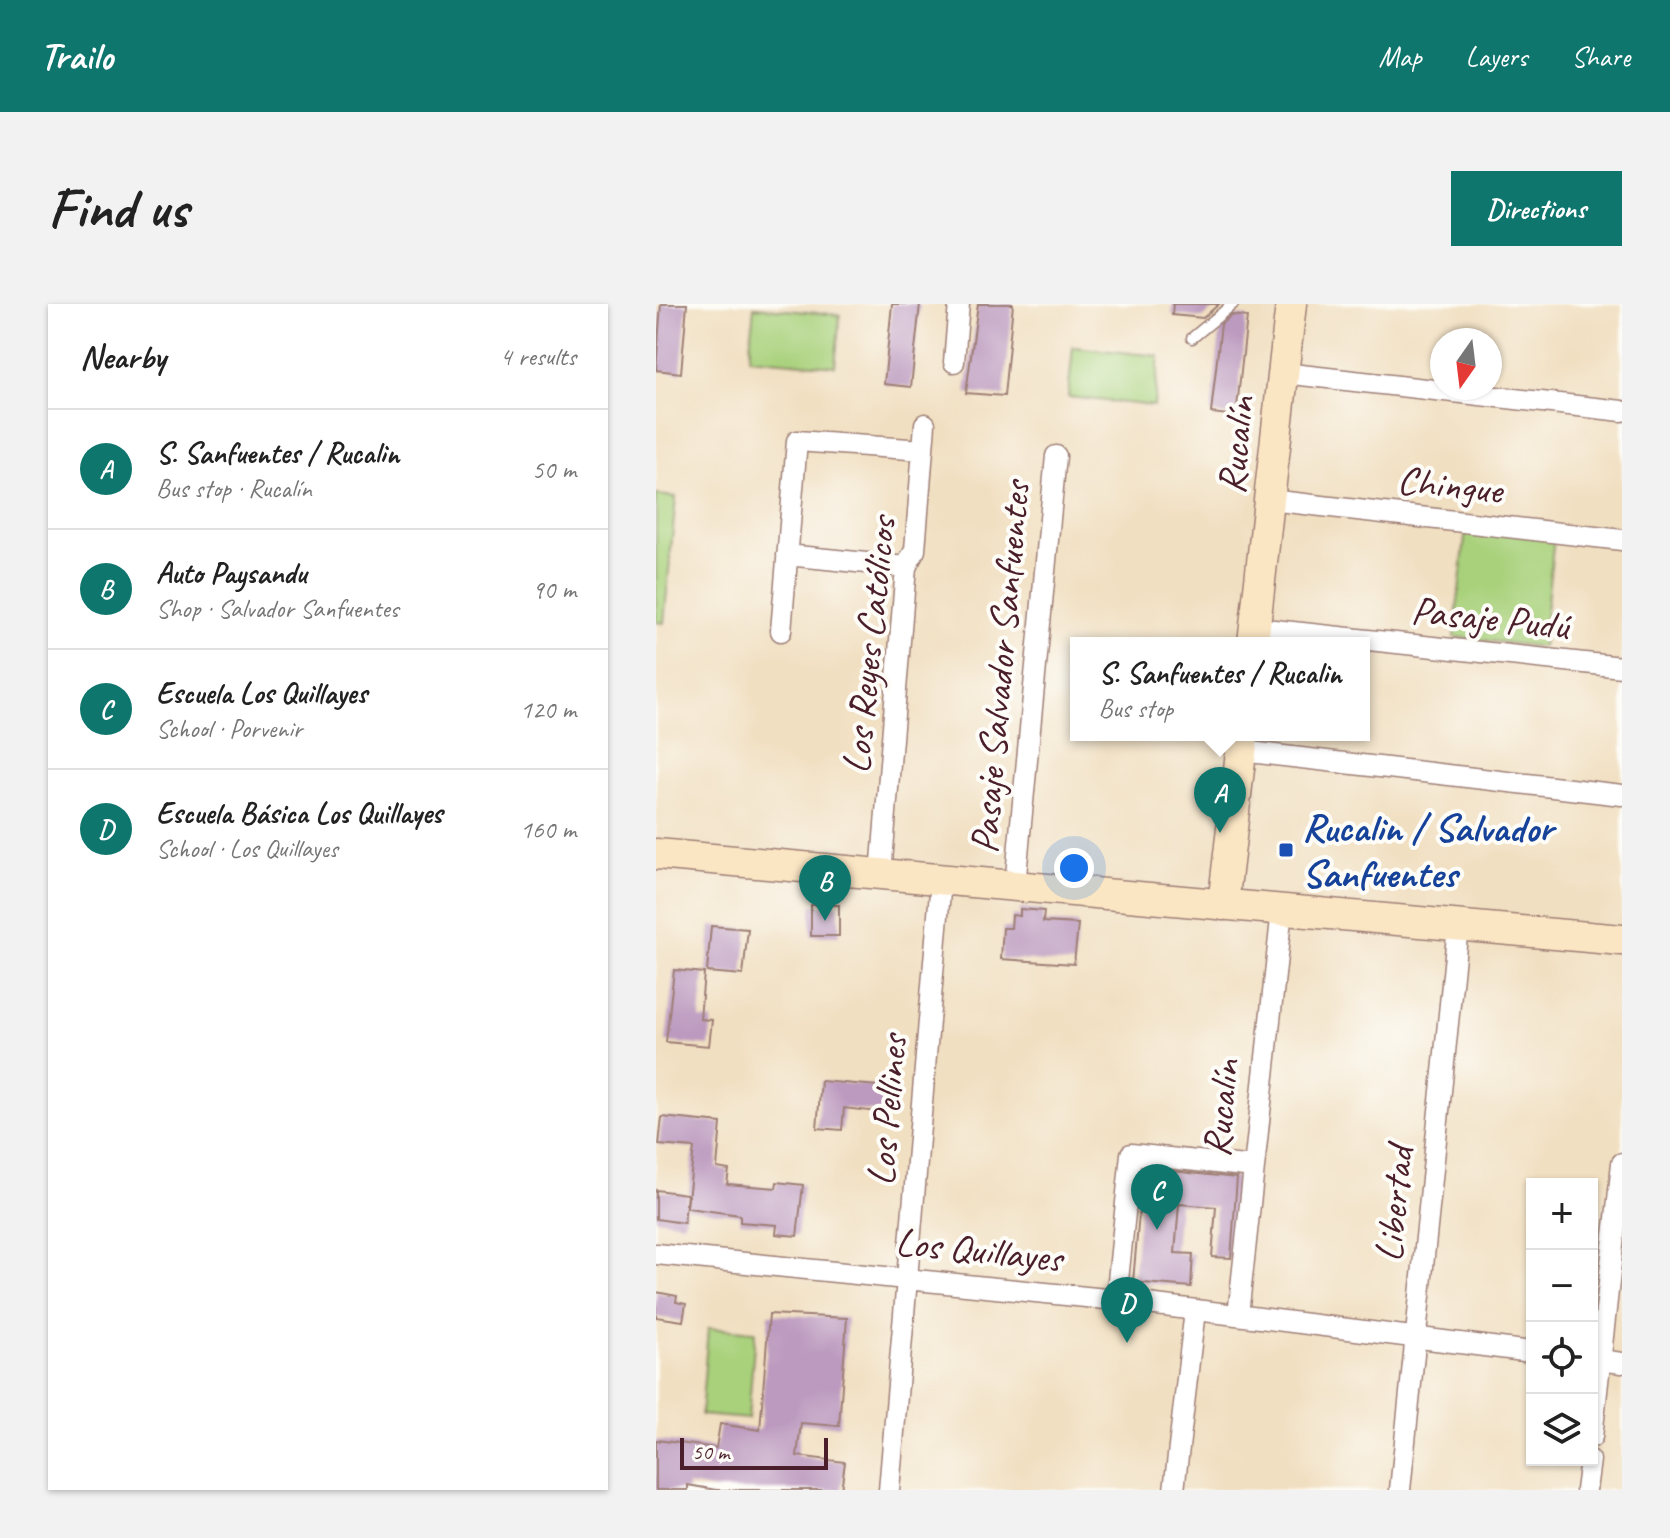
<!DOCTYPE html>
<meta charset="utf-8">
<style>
:root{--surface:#fff;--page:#f2f2f2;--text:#222;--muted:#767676;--line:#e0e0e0;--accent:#0f766e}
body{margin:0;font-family:Caveat,sans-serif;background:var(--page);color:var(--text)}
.controls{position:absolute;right:24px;bottom:24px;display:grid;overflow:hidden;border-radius:0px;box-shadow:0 2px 6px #0004}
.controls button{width:72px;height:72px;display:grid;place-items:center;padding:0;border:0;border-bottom:2px solid var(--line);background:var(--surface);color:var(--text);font:40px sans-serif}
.compass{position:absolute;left:774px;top:24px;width:72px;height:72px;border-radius:50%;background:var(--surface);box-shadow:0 2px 6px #0004;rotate:194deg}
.scale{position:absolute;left:24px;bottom:20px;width:148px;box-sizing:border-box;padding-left:8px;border:4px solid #4a1f2b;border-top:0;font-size:22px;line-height:28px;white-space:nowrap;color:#4a1f2b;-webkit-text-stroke:6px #fdfcf7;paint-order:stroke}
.you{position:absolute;left:418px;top:564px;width:28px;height:28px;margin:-20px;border:6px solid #fff;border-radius:50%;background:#1a73e8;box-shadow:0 0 0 12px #1a73e833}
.badge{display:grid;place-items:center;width:52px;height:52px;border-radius:50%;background:var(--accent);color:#fff;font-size:26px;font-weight:700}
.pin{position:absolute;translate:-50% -66px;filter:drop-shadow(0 2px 4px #0008)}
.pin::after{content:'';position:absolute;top:42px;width:28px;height:24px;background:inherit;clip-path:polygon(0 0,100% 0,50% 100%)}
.popup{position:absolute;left:414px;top:333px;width:300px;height:104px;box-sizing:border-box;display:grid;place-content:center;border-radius:0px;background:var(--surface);filter:drop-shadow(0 2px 6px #0005);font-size:26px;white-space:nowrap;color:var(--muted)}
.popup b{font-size:30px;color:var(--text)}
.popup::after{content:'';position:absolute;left:50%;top:100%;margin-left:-16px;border:16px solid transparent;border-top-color:var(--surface)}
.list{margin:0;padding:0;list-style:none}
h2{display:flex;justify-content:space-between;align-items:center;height:104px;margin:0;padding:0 32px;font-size:34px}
h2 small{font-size:26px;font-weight:400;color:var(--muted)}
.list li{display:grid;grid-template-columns:52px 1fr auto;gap:24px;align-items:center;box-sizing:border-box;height:120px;padding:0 32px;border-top:2px solid var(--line)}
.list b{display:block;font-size:30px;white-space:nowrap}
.list p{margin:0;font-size:26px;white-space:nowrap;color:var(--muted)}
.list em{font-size:26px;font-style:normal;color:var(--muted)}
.icon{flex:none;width:44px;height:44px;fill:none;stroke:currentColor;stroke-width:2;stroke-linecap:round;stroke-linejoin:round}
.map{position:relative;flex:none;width:966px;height:1186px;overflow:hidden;border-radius:0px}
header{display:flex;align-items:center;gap:48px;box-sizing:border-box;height:112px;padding:0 40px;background:var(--accent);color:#fff}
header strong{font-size:38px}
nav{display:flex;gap:44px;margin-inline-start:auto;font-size:28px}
.intro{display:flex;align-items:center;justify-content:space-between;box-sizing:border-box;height:192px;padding:0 48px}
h1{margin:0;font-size:56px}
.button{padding:20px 36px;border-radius:0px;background:var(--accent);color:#fff;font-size:28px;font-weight:700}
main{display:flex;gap:48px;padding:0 48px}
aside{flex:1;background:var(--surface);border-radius:0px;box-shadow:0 2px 6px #0004}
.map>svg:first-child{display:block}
.green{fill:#a9d17b;stroke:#7a7853;stroke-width:2}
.building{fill:#bc9abf}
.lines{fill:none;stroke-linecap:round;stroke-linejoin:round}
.lane-casing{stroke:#9e7f76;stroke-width:13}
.street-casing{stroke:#9e7f76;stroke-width:23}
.secondary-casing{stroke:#9e7f76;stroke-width:33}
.lane{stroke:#fff;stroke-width:10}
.street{stroke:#fff;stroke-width:20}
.secondary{stroke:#fbe6c4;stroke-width:30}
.transit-dot{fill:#1a4fb4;stroke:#fdfcf7;stroke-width:3}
.labels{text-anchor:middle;stroke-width:8;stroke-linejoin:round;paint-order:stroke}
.street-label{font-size:40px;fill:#4a1f2b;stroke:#fdfcf7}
.transit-label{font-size:40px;font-weight:bold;fill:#164399;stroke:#fdfcf7;text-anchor:start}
</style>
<header>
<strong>Trailo</strong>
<nav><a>Map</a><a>Layers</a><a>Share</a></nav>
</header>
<div class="intro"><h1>Find us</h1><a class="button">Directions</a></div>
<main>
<aside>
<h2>Nearby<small>4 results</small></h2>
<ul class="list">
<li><span class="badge">A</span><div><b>S. Sanfuentes / Rucalin</b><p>Bus stop · Rucalín</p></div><em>50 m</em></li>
<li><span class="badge">B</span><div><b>Auto Paysandu</b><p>Shop · Salvador Sanfuentes</p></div><em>90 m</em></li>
<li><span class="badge">C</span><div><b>Escuela Los Quillayes</b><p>School · Porvenir</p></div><em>120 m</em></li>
<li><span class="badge">D</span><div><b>Escuela Básica Los Quillayes</b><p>School · Los Quillayes</p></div><em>160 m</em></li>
</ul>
</aside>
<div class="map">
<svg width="966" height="1186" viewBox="0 0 966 1186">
<rect width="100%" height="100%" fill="#fdfcf7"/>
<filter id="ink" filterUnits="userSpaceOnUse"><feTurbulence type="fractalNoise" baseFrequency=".0125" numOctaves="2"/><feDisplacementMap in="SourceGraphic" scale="16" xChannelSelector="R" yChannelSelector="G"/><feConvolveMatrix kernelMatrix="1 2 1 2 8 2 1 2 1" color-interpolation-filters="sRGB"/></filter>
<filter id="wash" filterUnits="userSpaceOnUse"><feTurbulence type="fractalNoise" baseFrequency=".006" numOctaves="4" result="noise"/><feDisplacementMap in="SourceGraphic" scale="32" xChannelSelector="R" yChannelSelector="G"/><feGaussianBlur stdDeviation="1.8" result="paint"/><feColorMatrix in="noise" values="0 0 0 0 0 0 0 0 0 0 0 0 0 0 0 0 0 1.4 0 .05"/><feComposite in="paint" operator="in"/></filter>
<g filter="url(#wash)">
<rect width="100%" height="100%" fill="#f1dfc1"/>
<!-- green -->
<path class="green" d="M98,3L184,11L179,62L93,54Z
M417,43L503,52L498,102L412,93Z
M0,191L20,193L8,319L0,318Z
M810,224L898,234L886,343L798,333Z
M52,1024L99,1028L92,1115L45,1111Z"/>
<g id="blocks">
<!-- building -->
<path class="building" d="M5,0H31L25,69L0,66Z
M236,0H264L255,83L228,80Z
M322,0H357L348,92L310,89Z
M517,0H563L547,14L516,11Z
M576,11L591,13L580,112L555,109L565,20Z
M155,601H183V632H155Z
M364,605L388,607L387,618L422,620L418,660L345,655L347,624H355L356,611L364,612Z
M55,622L92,625L87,671L51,668Z
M18,666L48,669L44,715L56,716L53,742L10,738Z
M165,777L233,783L230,809L188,804L186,826L161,824Z
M6,813L65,819L61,864L73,866L71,880L120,884L121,878L147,881L141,932L120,930L121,921L84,918V911L31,904L38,844L3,841Z
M487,864L581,874L575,954L556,953L560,903L523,900L519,949L537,950L535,983L477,978Z
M0,886L31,890L28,919L0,915Z
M0,988L21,992L20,998L30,1000L27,1017L0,1013Z
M113,1010L191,1014L183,1122L145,1119L141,1152L189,1158L185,1186H60L32,1181V1186H0V1136L60,1144L64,1120L104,1126Z"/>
</g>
</g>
<g filter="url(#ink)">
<use href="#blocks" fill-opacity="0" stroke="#9e7f76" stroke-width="2"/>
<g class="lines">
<defs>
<path id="lane" d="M536,34L577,0"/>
<path id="street" d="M298,58L303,0
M627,69L966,107
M613,196L966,236
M131,251L250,263
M599,324L966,363
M125,327L141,137L267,146
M585,447L966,491
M225,570L250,263L259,246L269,120
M359,582L400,152
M0,950L460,996L876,1048
M460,996L475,850L598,863
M582,1011L626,606
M936,1055L966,1059
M936,1133L966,859
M233,1186L285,576
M518,1186L539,1006
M744,1186L802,622
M930,1186L934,1156"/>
<path id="secondary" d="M597,339L635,0
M0,550L966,636
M567,601L587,431"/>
</defs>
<!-- lane casing -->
<use href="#lane" class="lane-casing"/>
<!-- street casing -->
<use href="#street" class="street-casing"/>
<!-- secondary casing -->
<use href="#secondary" class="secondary-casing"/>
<!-- lane -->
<use href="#lane" class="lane"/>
<!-- street -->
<use href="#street" class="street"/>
<!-- secondary -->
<use href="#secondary" class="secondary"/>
</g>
</g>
<!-- markers -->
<rect class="transit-dot" x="622" y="538" width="16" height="16" rx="4"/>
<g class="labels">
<!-- street labels -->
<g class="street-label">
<text transform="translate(579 141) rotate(-84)" y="14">Rucalín</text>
<text transform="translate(794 180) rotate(6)" y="14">Chingue</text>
<text transform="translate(834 313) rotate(6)" y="14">Pasaje Pudú</text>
<text transform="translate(212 341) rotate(-84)" y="14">Los Reyes Católicos</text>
<text transform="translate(343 363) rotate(-85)" y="14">Pasaje Salvador Sanfuentes</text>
<text transform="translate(564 804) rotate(-84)" y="14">Rucalín</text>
<text transform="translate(230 806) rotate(-85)" y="14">Los Pellines</text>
<text transform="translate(737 900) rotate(-84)" y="14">Libertad</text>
<text transform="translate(323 945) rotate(6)" y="14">Los Quillayes</text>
</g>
<!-- transit labels -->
<g class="transit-label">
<text x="646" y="537">Rucalin / Salvador<tspan x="646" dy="46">Sanfuentes</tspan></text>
</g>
</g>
</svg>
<div class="controls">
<button>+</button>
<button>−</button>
<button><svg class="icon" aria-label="locate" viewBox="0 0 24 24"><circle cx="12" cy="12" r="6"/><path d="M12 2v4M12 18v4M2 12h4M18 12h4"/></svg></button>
<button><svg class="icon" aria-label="layers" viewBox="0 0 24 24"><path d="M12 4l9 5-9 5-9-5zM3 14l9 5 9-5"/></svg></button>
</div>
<svg class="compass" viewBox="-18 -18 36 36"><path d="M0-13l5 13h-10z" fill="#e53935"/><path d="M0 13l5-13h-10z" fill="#767676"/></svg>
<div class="scale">50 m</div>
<div class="you"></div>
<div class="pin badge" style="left:564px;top:529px">A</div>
<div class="popup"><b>S. Sanfuentes / Rucalin</b>Bus stop</div>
<div class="pin badge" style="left:169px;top:617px">B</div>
<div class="pin badge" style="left:501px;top:926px">C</div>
<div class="pin badge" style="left:471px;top:1039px">D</div>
</div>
</main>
